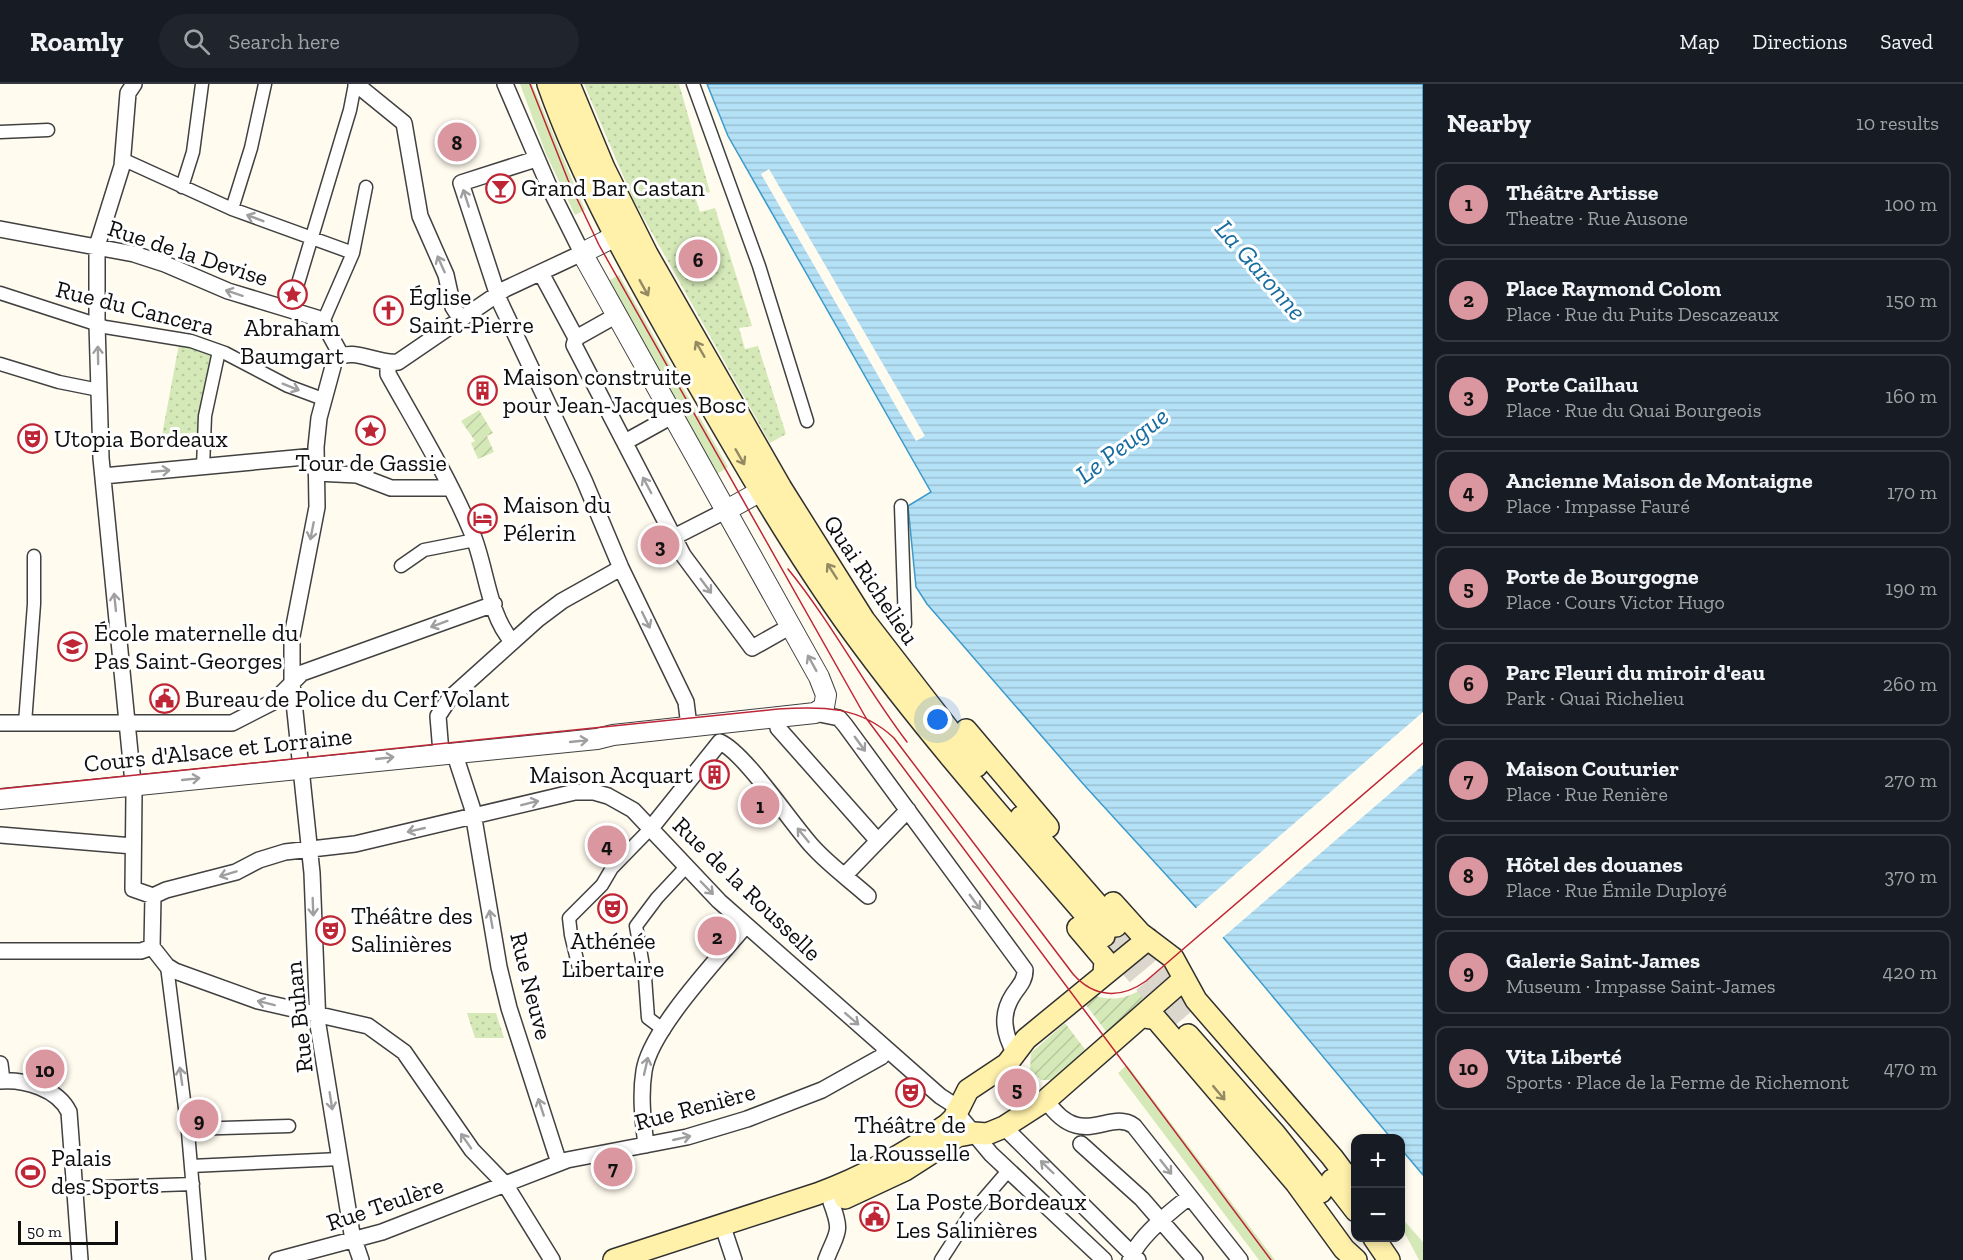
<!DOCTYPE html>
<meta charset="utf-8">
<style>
:root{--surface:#171b24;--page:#20242c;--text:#f1f3f6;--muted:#9ea1a6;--line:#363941;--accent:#da97a0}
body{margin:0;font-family:"Zilla Slab",serif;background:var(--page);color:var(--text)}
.controls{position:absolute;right:18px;bottom:18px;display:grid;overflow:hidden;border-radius:12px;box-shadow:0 3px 9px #0003}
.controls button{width:54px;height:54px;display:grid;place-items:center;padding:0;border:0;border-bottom:2px solid var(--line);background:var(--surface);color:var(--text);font:30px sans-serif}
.scale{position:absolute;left:18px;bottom:15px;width:100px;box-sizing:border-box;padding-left:6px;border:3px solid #0e0e0e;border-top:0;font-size:16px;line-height:21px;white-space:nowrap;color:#0e0e0e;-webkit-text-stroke:4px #fff;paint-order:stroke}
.you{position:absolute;left:938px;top:636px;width:21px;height:21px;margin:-15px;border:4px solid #fff;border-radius:50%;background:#1a73e8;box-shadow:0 0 0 9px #1a73e833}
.badge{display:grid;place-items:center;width:39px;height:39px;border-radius:50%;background:var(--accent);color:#111;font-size:20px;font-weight:700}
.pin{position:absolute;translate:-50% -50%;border:3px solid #fff;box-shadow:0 2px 6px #0006}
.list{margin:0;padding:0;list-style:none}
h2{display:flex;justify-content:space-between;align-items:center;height:78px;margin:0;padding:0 24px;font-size:26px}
h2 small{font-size:20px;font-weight:400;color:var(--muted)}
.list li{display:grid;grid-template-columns:39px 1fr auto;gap:18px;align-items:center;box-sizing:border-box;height:84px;margin:0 12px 12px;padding:0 12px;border:2px solid var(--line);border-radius:12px}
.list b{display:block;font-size:22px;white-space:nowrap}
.list p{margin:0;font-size:20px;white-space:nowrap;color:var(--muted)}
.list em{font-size:20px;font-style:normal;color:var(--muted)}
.icon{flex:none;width:33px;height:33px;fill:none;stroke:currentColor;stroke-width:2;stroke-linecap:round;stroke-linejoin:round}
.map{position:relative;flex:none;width:1423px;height:1176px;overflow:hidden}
header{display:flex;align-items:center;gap:36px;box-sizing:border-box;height:84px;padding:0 30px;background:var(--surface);border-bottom:2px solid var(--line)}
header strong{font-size:28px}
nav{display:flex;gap:33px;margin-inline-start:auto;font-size:21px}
.search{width:420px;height:54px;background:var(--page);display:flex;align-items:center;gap:15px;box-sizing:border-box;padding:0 21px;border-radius:33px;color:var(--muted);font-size:22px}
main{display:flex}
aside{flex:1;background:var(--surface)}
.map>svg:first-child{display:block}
.grass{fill:#d5e9b8}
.park{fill:url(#park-dots)}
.garden{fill:url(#garden-furrows)}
.water{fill:url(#water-rules);stroke:#3b9bcd;stroke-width:1.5}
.pier{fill:#fffbef}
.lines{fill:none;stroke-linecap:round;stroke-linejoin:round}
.secondary-tunnel{stroke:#dbd7cd;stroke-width:21;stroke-dasharray:21 10;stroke-linecap:butt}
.pedestrian-casing{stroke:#414141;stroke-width:15}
.minor-casing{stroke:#414141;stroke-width:18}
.tertiary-casing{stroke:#414141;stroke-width:22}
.secondary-casing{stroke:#303030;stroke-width:24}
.pedestrian{stroke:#fff;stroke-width:12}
.minor{stroke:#fff;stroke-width:15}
.tertiary{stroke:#fff;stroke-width:20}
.secondary{stroke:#fff0aa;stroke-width:21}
.tram{stroke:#be2636;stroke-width:1.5}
.oneway{stroke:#9f9f9f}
.oneway2{stroke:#938a64}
.labels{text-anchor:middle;stroke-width:6;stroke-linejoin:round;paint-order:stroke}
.poi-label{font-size:24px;fill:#0e0e0e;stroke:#fff;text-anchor:start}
.street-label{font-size:24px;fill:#0e0e0e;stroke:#fff}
.water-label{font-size:26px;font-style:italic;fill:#176ca0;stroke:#fff}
</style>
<header>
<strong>Roamly</strong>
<div class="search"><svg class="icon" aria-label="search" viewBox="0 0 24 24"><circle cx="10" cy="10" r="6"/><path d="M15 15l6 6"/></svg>Search here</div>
<nav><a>Map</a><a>Directions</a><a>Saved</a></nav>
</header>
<main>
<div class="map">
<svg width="1423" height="1176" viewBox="0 0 1423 1176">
<defs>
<pattern id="park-dots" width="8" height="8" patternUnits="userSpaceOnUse" patternTransform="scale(1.5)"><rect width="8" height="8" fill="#d5e9b8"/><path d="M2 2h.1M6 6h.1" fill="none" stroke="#b6c79d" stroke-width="1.8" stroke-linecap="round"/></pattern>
<pattern id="garden-furrows" width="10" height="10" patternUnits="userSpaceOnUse" patternTransform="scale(1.5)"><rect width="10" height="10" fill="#d5e9b8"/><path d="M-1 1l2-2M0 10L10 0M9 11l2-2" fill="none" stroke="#b6c79d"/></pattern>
<pattern id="water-rules" width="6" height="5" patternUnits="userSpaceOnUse" patternTransform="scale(1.5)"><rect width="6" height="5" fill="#b4e1f6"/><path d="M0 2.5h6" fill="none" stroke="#9ac0d2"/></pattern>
</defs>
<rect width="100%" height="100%" fill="#fffbef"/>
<!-- grass -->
<path class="grass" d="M520,0H532L585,126L575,131L546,70Z
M619,191L728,383L717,390L608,197Z
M1127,981L1275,1176H1259L1118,989Z
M1400,1132L1423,1158V1176H1419L1401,1142Z"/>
<!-- park -->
<path class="park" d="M584,0H679L710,108L695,113L700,128L715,124L752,242L739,244L745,265L758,262L786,350L770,359L633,115Z
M179,260L214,269L201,348L162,351Z
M467,929H496L504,954H475Z"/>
<!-- garden -->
<path class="garden" d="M479,326L493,349L487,352L494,368L478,375L471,359L475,357L461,337Z
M1164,886V899L1108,950L1086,921L1096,912C1125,921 1145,905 1164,886Z
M1065,939L1087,968L1054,996H1041L1030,986L1031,969Z"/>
<!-- water -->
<path class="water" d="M707,0H1423V1091L1401,1065L1400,1054H1391L1223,853L1085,702L927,520L916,503L908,422L931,408L728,52Z"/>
<!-- pier -->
<path class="pier" d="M769,85L925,352L916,357L761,90Z
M1423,628V681L1221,855L1195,825Z"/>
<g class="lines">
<!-- secondary-tunnel -->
<path class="secondary-tunnel" d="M1116,842L1192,931
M1104,852L1180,941"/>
<defs>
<path id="pedestrian" d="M693,0L759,182L807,337
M0,48L48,46
M122,75L232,125L353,169L366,103
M182,103L193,68L202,0
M232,125L251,64L265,0
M0,209L105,243L191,257L225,269L288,302L323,315
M290,226L350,26L355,0
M323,238L353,169
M0,280L59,298L99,306
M203,383L205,332L219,267
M901,422L905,540
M401,482L424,466L475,456
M25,639L34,520V472
M167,882L188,1048L199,1176
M580,888L571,851L569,834L602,801L612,784L651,744
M664,946L648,934L645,893L636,842L657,814L686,783
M188,1045L289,1042
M191,1082L340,1075
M75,1104L193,1100
M941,1176L970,1131L1008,1087"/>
<path id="minor" d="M134,0L128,9L122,82L97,162V240L101,374L134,709L133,805L153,812L152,863
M356,0L404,39L420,132L446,191L453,223L460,234
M536,75L461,99L500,218L584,396L621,484L686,618L689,642
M0,145L134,170L165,180L228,207L317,234L323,238L341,271
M541,189L576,254L574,261L683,471L752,564L791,542
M576,254L617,231
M388,279V290C417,342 449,394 472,449C486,481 488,531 512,557
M625,358L672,332
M316,389L357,391L391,404H451
M103,392L316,372
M674,453L725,427
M815,629L839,634L845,641L1025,886C1025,897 1019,902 1013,911C1000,931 1004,950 1015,970
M777,633L778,644L878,757
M0,639H232L273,618L302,589L494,520
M720,658C745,669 791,739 812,762C828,780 850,796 868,812
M454,668L472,723L499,883L509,924L559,1079
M441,669L438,632L449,615L538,535L562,517L621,484
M651,744L720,658
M0,751L133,762
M845,791L908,726
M153,812L166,806L236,788L259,776L285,768L355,760L575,708H594L608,712L633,726L719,817L940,1012L957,1023L961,1034L991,1070L1104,1176
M152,863L167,882L175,887L258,917L368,942L404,968L472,1066L505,1100L552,1176
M0,867H141L152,863
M0,980L2,997
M0,997C25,995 58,1005 69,1028L80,1176
M1046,1016C1081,1068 1109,1024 1134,1042L1240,1176
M1004,1043L1138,1176
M1081,1060L1142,1115L1195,1176
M646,1061C643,1037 640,1012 644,987C650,946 718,875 746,841
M722,1140L734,1176
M277,1176L382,1148L567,1076L687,1053L747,1035L822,1006L881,973L887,966
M361,1176L352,1150L318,941L312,789L292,599V552L317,423L316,363L319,334L335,275C355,262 376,281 398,278L505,205L582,169L551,107L505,0
M826,1176C837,1147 843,1150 831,1118
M1130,1176C1137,1154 1171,1127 1189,1113"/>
<path id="tertiary" d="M725,427L761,407
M0,715L597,655L613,651L815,629L824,623L826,611L819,593L582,169L616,152"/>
<path id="secondary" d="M548,0C583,99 635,190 687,281C739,371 791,462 852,547C930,654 1018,752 1104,852
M569,0L604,84L647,170L781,404L864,536L977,682
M966,646L1048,743
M1021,733L1116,842
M1113,819L1140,849L1173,874L1196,916L1332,1073L1356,1105
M1078,844L1105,876L1104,890
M1144,933L1156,935L1296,1099L1344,1165L1356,1176
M1188,951L1275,1050L1321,1108
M1332,1096L1356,1127
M845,1114L905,1086L958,1052L974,1049L987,1050L1004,1043L1046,1016L1184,895
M1374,1154L1389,1176
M614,1176L817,1110C863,1093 907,1069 948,1040L954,1034L968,1006L1007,980L1026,955L1148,855"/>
</defs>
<!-- pedestrian casing -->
<use href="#pedestrian" class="pedestrian-casing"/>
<!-- minor casing -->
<use href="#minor" class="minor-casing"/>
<!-- tertiary casing -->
<use href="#tertiary" class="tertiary-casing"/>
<!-- secondary casing -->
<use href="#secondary" class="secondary-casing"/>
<!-- pedestrian -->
<use href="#pedestrian" class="pedestrian"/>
<!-- minor -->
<use href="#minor" class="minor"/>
<!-- tertiary -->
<use href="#tertiary" class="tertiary"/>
<!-- secondary -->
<use href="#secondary" class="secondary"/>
<!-- tram -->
<path class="tram" d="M530,0L568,96L599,161L866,634L1271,1176
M788,485C832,539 865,603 907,658
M0,705L778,625C822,622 860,622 894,654L1073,890C1094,914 1121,915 1146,897L1423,659"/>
</g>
<!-- one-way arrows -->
<defs><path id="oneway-shaft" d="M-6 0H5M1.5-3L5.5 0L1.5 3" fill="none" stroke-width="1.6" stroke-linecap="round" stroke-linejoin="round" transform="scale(1.5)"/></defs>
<g class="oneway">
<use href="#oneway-shaft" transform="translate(466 114) rotate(-108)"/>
<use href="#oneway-shaft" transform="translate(255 134) rotate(-159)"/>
<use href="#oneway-shaft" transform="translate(441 180) rotate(-114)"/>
<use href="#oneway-shaft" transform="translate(234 209) rotate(-162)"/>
<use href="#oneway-shaft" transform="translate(98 271) rotate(-91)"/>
<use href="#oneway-shaft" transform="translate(291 303) rotate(22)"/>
<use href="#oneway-shaft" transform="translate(161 387) rotate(-5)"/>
<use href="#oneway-shaft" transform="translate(647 401) rotate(-118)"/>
<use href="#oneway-shaft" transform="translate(312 447) rotate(101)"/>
<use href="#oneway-shaft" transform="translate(706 502) rotate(53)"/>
<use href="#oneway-shaft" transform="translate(115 518) rotate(-96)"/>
<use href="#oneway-shaft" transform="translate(646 536) rotate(64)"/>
<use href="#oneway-shaft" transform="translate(439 540) rotate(160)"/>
<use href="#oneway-shaft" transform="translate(812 579) rotate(-119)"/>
<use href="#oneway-shaft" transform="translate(579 657) rotate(-6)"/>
<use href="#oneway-shaft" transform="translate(860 660) rotate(54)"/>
<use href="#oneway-shaft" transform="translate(385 674) rotate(-6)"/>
<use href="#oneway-shaft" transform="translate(191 695) rotate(-6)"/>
<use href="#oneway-shaft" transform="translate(530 719) rotate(-14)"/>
<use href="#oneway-shaft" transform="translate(416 746) rotate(167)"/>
<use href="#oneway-shaft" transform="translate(803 751) rotate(-129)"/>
<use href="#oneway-shaft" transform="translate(228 790) rotate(163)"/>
<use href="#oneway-shaft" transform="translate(707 804) rotate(46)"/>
<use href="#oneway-shaft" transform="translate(975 818) rotate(54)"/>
<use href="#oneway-shaft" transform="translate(313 823) rotate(88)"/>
<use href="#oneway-shaft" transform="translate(491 835) rotate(-100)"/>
<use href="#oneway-shaft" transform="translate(266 919) rotate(-166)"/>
<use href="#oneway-shaft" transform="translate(852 935) rotate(41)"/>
<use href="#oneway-shaft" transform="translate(646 982) rotate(-77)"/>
<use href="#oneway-shaft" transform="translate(181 992) rotate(-98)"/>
<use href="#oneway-shaft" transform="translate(331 1017) rotate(81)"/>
<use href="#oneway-shaft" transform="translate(541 1023) rotate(-108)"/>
<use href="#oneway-shaft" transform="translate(682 1054) rotate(-13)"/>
<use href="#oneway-shaft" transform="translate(466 1057) rotate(-125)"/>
<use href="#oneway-shaft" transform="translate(1047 1083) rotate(-136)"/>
<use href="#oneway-shaft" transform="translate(1166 1083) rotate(52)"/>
</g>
<g class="oneway2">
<use href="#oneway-shaft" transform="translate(644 204) rotate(61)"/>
<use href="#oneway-shaft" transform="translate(700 265) rotate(-120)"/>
<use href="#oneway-shaft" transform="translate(740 373) rotate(60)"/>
<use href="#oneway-shaft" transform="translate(832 487) rotate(-123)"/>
<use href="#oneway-shaft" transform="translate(1219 1009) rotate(50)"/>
</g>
<!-- icons -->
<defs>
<symbol id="bar-ring" viewBox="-11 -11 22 22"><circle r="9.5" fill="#fff" stroke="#be2636" stroke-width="1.5"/><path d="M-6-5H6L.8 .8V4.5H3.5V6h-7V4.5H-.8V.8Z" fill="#be2636"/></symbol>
<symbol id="sight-ring" viewBox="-11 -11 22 22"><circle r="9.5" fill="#fff" stroke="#be2636" stroke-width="1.5"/><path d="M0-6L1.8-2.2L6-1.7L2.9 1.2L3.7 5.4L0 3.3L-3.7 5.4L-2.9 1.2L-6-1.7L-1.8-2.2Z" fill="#be2636"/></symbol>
<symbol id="church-ring" viewBox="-11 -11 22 22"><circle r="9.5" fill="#fff" stroke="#be2636" stroke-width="1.5"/><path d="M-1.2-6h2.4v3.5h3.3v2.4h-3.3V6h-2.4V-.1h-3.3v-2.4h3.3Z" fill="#be2636"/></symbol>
<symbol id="building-ring" viewBox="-11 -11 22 22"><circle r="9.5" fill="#fff" stroke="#be2636" stroke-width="1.5"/><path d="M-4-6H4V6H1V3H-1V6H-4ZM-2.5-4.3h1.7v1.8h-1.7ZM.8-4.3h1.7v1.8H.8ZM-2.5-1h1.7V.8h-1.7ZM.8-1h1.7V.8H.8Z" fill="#be2636"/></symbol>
<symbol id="theatre-ring" viewBox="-11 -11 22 22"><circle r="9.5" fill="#fff" stroke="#be2636" stroke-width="1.5"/><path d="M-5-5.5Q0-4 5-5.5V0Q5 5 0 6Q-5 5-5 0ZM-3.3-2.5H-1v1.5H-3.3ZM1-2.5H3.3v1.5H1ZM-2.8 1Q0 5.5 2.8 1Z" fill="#be2636"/></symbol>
<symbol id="hotel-ring" viewBox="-11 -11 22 22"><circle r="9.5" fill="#fff" stroke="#be2636" stroke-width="1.5"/><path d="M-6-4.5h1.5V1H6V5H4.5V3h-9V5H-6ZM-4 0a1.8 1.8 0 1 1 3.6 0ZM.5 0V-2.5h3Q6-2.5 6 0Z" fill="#be2636"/></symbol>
<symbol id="school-ring" viewBox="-11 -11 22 22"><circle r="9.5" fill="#fff" stroke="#be2636" stroke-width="1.5"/><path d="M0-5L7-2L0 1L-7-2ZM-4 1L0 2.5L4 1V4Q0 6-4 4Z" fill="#be2636"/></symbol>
<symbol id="civic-ring" viewBox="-11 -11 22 22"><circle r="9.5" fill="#fff" stroke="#be2636" stroke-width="1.5"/><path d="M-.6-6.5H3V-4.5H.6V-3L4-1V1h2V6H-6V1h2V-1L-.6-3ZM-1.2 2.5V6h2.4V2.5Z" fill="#be2636"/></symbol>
<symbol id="stadium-ring" viewBox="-11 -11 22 22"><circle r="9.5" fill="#fff" stroke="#be2636" stroke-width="1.5"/><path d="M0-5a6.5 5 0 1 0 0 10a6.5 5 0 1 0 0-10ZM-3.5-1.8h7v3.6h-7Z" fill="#be2636"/></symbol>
</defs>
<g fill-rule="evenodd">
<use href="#bar-ring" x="484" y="88" width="33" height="33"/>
<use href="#sight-ring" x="276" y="194" width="33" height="33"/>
<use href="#church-ring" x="372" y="210" width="33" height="33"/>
<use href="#building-ring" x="466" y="290" width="33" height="33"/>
<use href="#sight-ring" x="354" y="330" width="33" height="33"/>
<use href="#theatre-ring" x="16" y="338" width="33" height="33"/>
<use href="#hotel-ring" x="466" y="418" width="33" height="33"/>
<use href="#school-ring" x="56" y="546" width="33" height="33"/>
<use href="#civic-ring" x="148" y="598" width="33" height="33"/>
<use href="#building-ring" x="698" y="674" width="33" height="33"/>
<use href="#theatre-ring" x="596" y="808" width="33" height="33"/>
<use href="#theatre-ring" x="314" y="830" width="33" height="33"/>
<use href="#theatre-ring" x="894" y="992" width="33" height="33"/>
<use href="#stadium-ring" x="14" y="1072" width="33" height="33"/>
<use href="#civic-ring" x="858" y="1116" width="33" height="33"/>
</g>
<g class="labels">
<!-- poi labels -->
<g class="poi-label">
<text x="521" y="112">Grand Bar Castan</text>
<text x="409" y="221">Église<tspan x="409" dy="28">Saint-Pierre</tspan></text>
<text x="292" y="252" text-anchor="middle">Abraham<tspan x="292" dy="28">Baumgart</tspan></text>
<text x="503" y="301">Maison construite<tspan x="503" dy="28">pour Jean-Jacques Bosc</tspan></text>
<text x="54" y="363">Utopia Bordeaux</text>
<text x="371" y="387" text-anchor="middle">Tour de Gassie</text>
<text x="503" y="429">Maison du<tspan x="503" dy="28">Pélerin</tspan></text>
<text x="94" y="557">École maternelle du<tspan x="94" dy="28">Pas Saint-Georges</tspan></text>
<text x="185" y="623">Bureau de Police du Cerf Volant</text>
<text x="693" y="699" text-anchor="end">Maison Acquart</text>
<text x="351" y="840">Théâtre des<tspan x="351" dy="28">Salinières</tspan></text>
<text x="613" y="865" text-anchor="middle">Athénée<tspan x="613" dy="28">Libertaire</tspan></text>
<text x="910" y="1049" text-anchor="middle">Théâtre de<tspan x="910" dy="28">la Rousselle</tspan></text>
<text x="51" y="1082">Palais<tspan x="51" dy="28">des Sports</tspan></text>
<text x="896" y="1126">La Poste Bordeaux<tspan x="896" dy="28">Les Salinières</tspan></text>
</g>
<!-- street labels -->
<g class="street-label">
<text transform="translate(188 169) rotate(18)" y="8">Rue de la Devise</text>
<text transform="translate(135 224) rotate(14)" y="8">Rue du Cancera</text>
<text transform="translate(871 496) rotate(56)" y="8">Quai Richelieu</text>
<text transform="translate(218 666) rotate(-6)" y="8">Cours d'Alsace et Lorraine</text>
<text transform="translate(747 805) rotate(44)" y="8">Rue de la Rousselle</text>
<text transform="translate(531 902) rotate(76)" y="8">Rue Neuve</text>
<text transform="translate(299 933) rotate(-96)" y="8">Rue Buhan</text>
<text transform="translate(695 1023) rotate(-15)" y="8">Rue Renière</text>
<text transform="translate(385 1120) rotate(-19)" y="8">Rue Teulère</text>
</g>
<!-- water labels -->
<g class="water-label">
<text transform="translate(1261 186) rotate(49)" y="9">La Garonne</text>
<text transform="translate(1122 361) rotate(-37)" y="9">Le Peugue</text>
</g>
</g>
</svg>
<div class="controls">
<button>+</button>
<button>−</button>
</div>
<div class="scale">50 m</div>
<div class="you"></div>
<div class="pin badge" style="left:760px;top:721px">1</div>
<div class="pin badge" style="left:717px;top:852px">2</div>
<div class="pin badge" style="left:660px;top:461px">3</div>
<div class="pin badge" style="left:607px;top:761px">4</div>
<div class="pin badge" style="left:1017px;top:1004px">5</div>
<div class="pin badge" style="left:698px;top:175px">6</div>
<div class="pin badge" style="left:613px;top:1083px">7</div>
<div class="pin badge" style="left:457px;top:58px">8</div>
<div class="pin badge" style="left:199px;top:1035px">9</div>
<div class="pin badge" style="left:45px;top:985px">10</div>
</div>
<aside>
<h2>Nearby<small>10 results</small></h2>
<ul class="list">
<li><span class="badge">1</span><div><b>Théâtre Artisse</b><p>Theatre · Rue Ausone</p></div><em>100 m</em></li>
<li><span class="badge">2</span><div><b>Place Raymond Colom</b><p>Place · Rue du Puits Descazeaux</p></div><em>150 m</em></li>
<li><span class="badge">3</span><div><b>Porte Cailhau</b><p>Place · Rue du Quai Bourgeois</p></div><em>160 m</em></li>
<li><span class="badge">4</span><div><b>Ancienne Maison de Montaigne</b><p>Place · Impasse Fauré</p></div><em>170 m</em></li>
<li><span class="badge">5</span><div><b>Porte de Bourgogne</b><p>Place · Cours Victor Hugo</p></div><em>190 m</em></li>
<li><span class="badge">6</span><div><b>Parc Fleuri du miroir d'eau</b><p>Park · Quai Richelieu</p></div><em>260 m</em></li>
<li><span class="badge">7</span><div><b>Maison Couturier</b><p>Place · Rue Renière</p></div><em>270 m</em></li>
<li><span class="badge">8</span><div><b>Hôtel des douanes</b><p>Place · Rue Émile Duployé</p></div><em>370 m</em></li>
<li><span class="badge">9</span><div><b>Galerie Saint-James</b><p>Museum · Impasse Saint-James</p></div><em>420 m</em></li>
<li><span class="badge">10</span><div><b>Vita Liberté</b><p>Sports · Place de la Ferme de Richemont</p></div><em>470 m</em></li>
</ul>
</aside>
</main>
